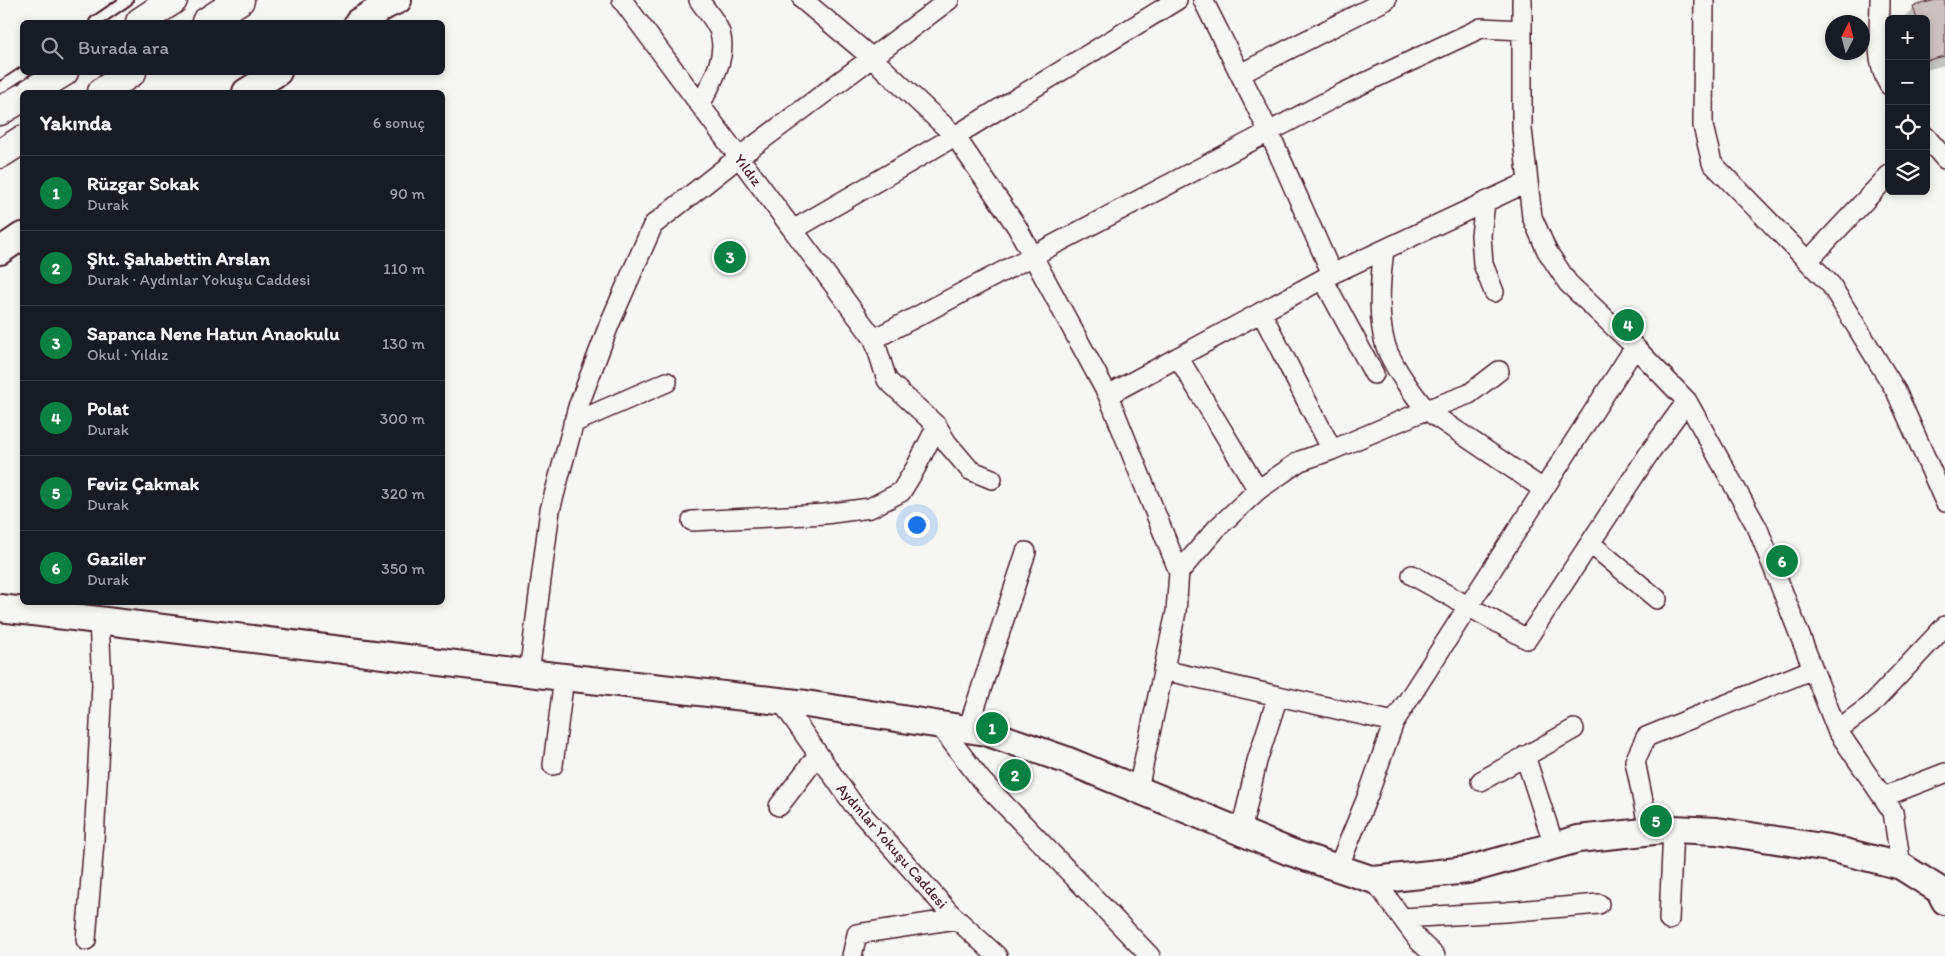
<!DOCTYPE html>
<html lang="tr">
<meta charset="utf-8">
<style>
:root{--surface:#171b24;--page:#242831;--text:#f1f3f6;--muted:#9ea1a6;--line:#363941;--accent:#0b8043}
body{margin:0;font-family:Itim,sans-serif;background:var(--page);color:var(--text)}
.controls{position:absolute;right:15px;top:15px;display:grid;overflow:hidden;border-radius:8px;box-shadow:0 2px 8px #0003}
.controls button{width:45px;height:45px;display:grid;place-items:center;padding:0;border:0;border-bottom:1px solid var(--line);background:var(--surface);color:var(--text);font:25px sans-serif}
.compass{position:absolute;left:1825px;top:15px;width:45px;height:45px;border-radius:50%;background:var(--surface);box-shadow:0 2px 8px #0003;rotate:6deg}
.you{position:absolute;left:916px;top:524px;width:18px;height:18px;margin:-12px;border:4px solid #fff;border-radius:50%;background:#1a73e8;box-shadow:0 0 0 8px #1a73e833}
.badge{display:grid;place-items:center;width:32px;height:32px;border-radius:50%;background:var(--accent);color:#fff;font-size:16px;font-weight:700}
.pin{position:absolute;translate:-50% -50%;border:2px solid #fff;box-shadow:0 1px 5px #0006}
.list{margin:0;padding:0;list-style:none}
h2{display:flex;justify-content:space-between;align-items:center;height:65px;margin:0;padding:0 20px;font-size:21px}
h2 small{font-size:16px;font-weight:400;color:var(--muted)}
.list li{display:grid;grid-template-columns:32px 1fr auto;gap:15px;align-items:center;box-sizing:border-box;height:75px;padding:0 20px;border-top:1px solid var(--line)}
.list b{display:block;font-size:19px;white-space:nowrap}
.list p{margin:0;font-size:16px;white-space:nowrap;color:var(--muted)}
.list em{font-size:16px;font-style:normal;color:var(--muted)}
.icon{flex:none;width:28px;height:28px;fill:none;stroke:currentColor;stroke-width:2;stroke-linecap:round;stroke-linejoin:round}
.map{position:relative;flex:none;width:1945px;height:956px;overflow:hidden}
.search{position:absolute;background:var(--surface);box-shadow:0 2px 8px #0003;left:20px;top:20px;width:425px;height:55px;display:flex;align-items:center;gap:12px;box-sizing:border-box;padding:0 18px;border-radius:8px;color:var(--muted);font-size:19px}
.panel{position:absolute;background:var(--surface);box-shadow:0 2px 8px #0003;left:20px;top:90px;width:425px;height:515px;border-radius:8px}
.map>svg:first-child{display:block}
.shadow{fill:#0003}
.building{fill:#ccc1c0;stroke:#4a1f2b}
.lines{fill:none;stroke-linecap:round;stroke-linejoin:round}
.lane-casing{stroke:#4a1f2b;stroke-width:14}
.street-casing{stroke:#4a1f2b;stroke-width:22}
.secondary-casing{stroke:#4a1f2b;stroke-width:30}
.highway-casing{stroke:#4a1f2b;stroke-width:31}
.lane{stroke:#f6f6f2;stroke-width:10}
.street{stroke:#f6f6f2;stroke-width:19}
.secondary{stroke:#f6f6f2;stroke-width:26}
.highway{stroke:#f6f6f2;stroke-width:28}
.labels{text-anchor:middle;stroke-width:4;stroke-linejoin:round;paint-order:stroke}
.street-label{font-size:15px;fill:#4a1f2b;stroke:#f6f6f2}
</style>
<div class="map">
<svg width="1945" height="956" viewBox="0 0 1945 956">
<rect width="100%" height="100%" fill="#f6f6f2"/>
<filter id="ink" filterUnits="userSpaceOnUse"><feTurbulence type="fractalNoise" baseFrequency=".02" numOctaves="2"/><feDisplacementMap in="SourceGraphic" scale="10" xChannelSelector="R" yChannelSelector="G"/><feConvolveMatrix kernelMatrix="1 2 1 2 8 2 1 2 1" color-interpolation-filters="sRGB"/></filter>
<g filter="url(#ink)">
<!-- shadow -->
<path class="shadow" d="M1941,0H1945V65L1926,70V19H1902L1914,7Z"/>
<!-- building -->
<path class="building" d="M1936,0H1945V56L1928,60L1926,53V19H1917L1913,6Z"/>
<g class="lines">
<defs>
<path id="lane" d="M95,22L127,0
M0,88L24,72"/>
<path id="street" d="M622,0L874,339L887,380L937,426L947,443L970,470L992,479
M699,0C705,9 715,20 719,30C729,55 711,84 700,105
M803,0L872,58L955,136L1017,227L1108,395L1179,572L1176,612L1138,789
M1203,0L1269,132L1332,274
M1522,0V129L1532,217L1547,251L1568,283L1629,341L1687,401L1758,529L1837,730L1893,812L1901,866
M1704,0L1703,126L1712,163L1831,285L1896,391L1945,502
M1880,0C1880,27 1874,61 1889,85
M1240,74L1386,0
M1926,137L1945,159
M1485,203L1481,235L1483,264L1494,292
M793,230L955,136L1177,0
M1808,261L1889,175
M1323,279L1374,374
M1261,312L1332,450
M874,339L1343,93L1481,28L1522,30
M1178,357L1258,490
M1499,371L1469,394L1426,410L1543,489
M1108,395L1332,274L1528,182
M573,423L667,382
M692,521L825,514L870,508L901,492L915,469L937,426
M1590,543L1657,599
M1179,572L1217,528L1258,490L1300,461L1332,450L1426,410C1412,392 1398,374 1388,352C1376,323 1380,280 1384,250
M1412,575L1527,639L1650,452L1687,401
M1163,670L1394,722L1635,347
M529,673L550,510L578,407L609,325L653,225L739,157L949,0
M781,701L853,804L950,913L997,956
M939,725L981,780L1150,956
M968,729L1026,552
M1837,730L1870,706L1945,626
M1525,756L1554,845
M553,765L564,677
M1481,781L1574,729
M1883,797L1945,773
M779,806L818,755
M1649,831L1635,761L1646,737L1813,669
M1241,832L1257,761L1278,696
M1338,868L1368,795L1394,722
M1374,880L1419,941L1435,956
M1402,918L1505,912L1599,904
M1669,920L1673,829
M86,940L94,841L102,685L99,620
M852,956L857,934L956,919"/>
<path id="secondary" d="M358,22L385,6L398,0
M246,92L278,72
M0,251L22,236
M0,608L537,674L806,704L986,732L1066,760L1290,852L1374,880L1467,870L1578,839L1673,829L1717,831L1829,848L1901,866L1939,890L1945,901"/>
<path id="highway" d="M140,22L173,0
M206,22L240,0
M31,92L64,72
M102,92L132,72
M0,111L22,98
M0,154L22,140"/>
</defs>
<!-- lane casing -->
<use href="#lane" class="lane-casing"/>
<!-- street casing -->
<use href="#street" class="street-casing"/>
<!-- secondary casing -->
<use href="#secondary" class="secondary-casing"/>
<!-- highway casing -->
<use href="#highway" class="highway-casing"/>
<!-- lane -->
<use href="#lane" class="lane"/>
<!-- street -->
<use href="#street" class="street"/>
<!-- secondary -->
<use href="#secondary" class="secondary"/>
<!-- highway -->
<use href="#highway" class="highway"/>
</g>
</g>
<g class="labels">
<!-- street labels -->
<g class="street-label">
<text transform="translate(748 170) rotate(53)" y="5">Yıldız</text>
<text transform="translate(892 846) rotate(49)" y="5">Aydınlar Yokuşu Caddesi</text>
</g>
</g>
</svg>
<div class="controls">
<button>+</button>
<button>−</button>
<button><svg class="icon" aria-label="locate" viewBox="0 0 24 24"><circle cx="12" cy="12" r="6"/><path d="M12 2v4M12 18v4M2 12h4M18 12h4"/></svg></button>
<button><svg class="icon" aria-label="layers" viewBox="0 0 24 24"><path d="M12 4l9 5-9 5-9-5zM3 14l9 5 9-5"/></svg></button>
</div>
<svg class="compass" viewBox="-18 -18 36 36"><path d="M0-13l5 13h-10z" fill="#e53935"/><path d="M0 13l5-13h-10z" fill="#9ea1a6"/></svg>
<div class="you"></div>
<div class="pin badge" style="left:992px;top:728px">1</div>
<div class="pin badge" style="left:1015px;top:775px">2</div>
<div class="pin badge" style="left:730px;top:257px">3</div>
<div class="pin badge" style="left:1628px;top:325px">4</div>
<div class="pin badge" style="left:1656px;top:821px">5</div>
<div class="pin badge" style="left:1782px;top:561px">6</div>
<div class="search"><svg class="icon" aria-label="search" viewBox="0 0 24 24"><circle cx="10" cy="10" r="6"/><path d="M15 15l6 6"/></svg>Burada ara</div>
<section class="panel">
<h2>Yakında<small>6 sonuç</small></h2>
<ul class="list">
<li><span class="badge">1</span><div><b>Rüzgar Sokak</b><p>Durak</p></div><em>90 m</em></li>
<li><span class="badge">2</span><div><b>Şht. Şahabettin Arslan</b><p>Durak · Aydınlar Yokuşu Caddesi</p></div><em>110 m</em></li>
<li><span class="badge">3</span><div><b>Sapanca Nene Hatun Anaokulu</b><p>Okul · Yıldız</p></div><em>130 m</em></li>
<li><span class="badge">4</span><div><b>Polat</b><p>Durak</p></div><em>300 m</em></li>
<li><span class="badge">5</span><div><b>Feviz Çakmak</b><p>Durak</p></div><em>320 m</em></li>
<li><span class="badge">6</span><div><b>Gaziler</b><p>Durak</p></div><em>350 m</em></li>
</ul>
</section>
</div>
